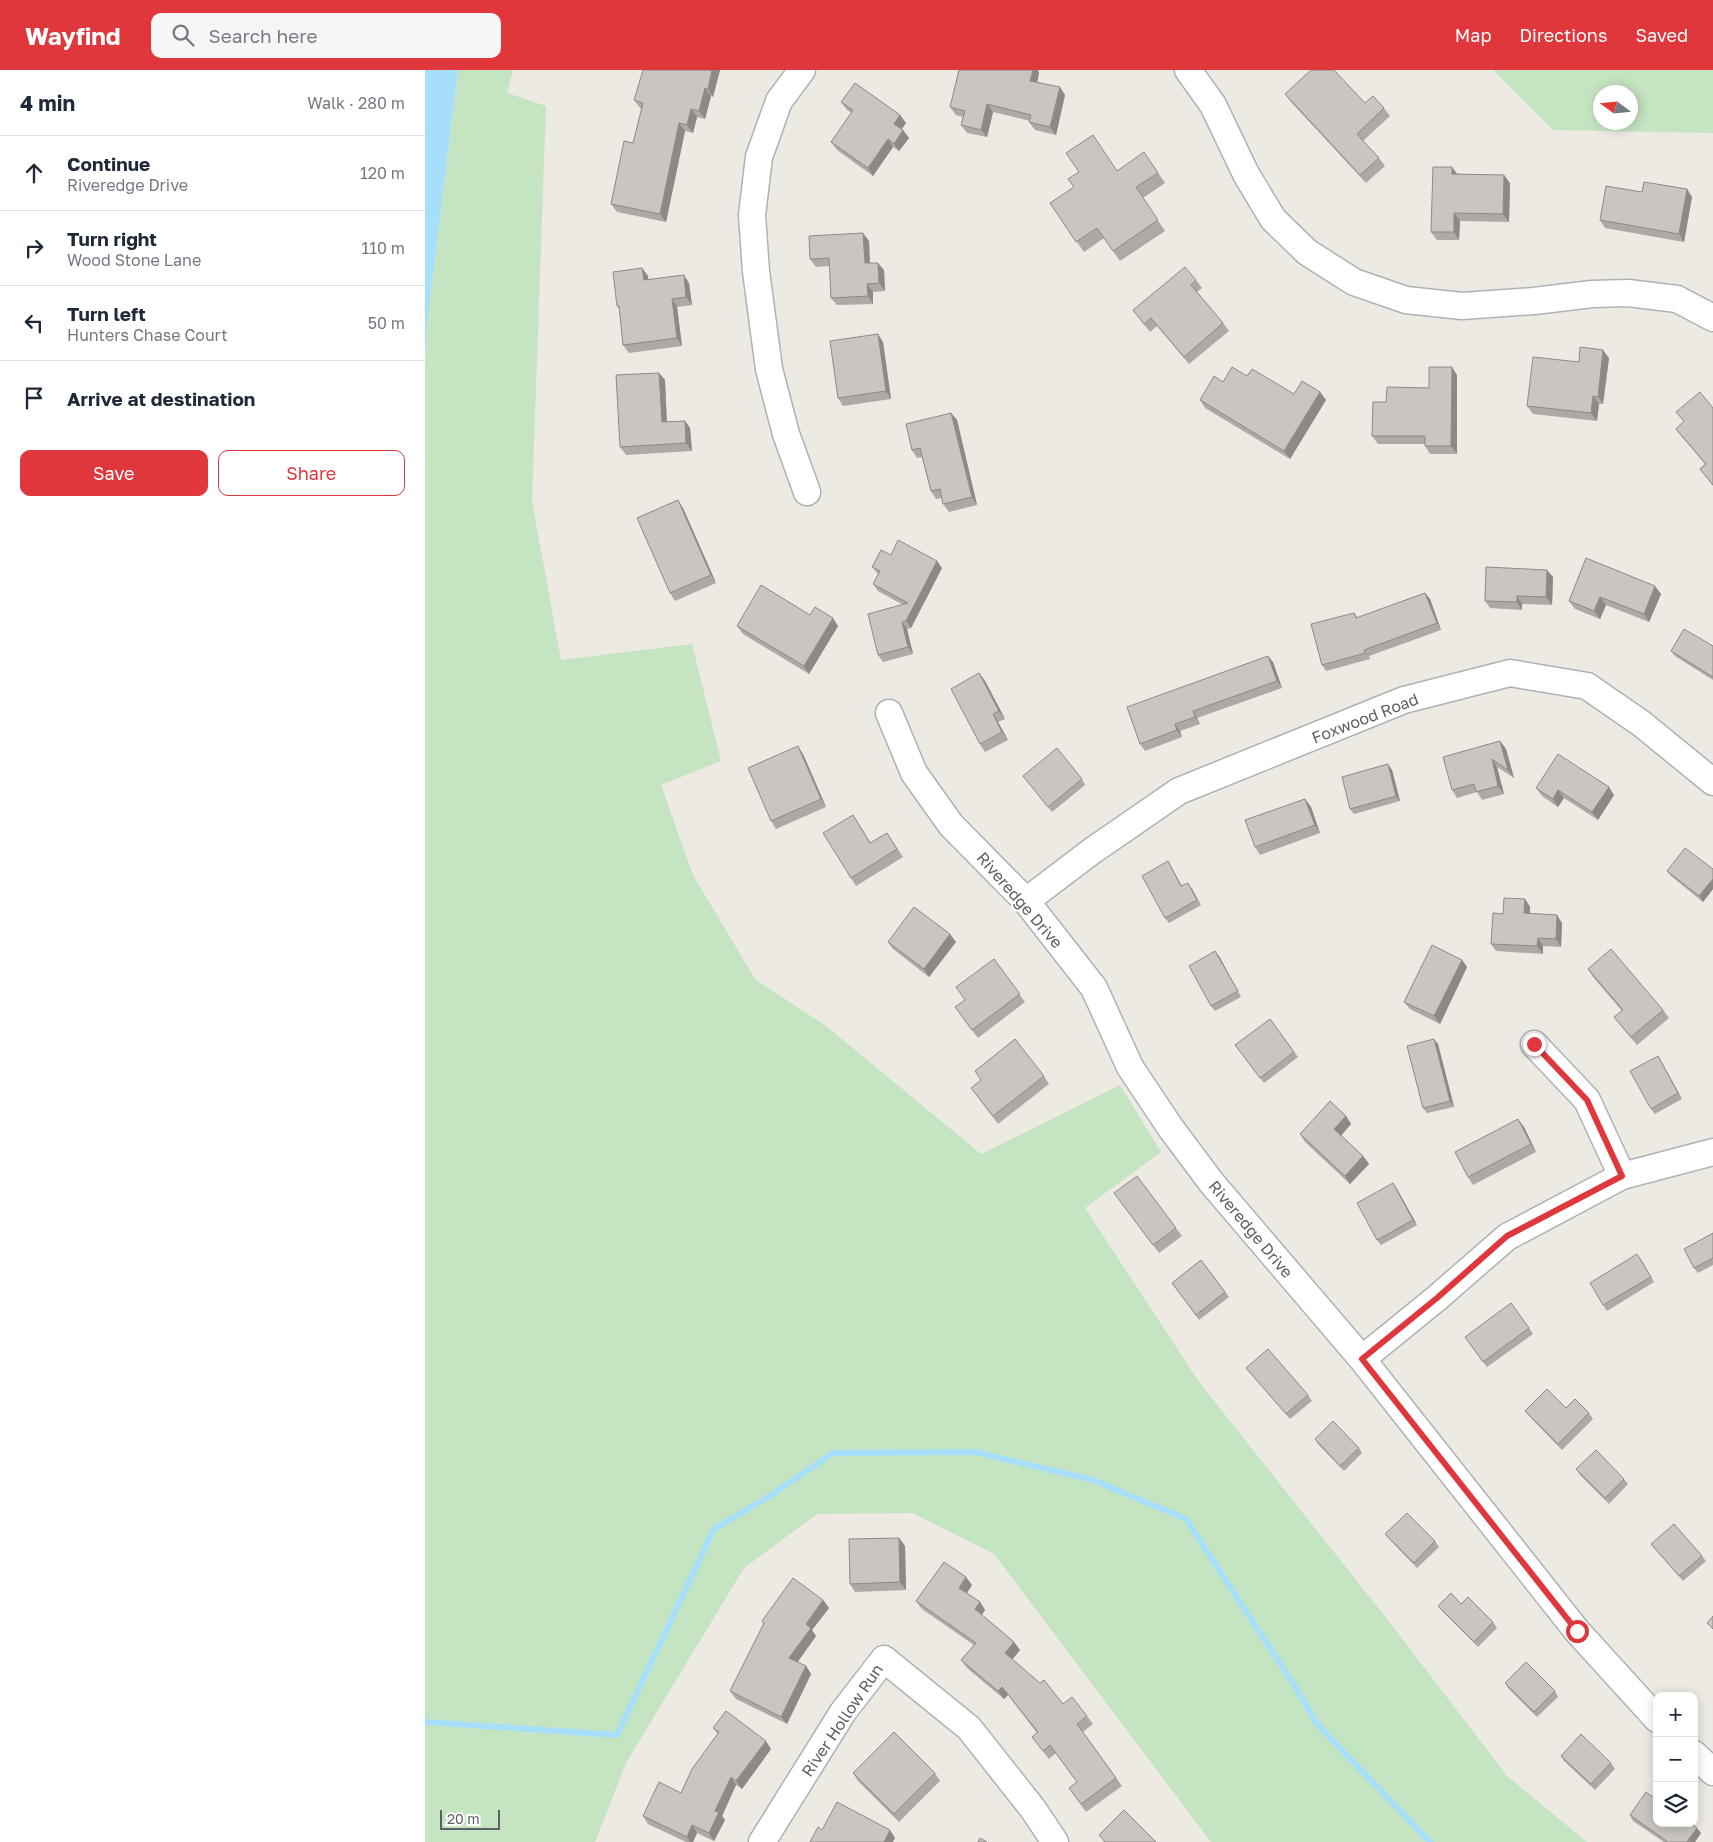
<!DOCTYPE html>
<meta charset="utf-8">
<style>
:root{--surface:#fff;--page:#f6f6f7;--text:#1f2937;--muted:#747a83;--line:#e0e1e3;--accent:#e0373c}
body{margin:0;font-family:"Golos Text",sans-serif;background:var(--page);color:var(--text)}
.controls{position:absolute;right:15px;bottom:15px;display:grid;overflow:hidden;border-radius:10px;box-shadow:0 2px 12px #0003}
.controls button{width:45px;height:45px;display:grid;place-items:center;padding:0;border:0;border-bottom:1px solid var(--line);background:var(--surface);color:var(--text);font:25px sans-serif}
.compass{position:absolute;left:1168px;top:15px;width:45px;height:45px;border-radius:50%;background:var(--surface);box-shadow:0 2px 12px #0003;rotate:285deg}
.scale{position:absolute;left:15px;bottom:12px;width:60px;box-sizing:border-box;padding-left:5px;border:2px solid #5c6063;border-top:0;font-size:14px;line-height:18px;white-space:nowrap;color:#5c6063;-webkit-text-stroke:4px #fff;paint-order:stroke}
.stop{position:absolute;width:15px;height:15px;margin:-11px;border:4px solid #e0373c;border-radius:50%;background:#fff}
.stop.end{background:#e0373c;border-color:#fff;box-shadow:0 1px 5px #0008}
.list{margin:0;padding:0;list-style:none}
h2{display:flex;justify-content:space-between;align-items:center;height:65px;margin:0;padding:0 20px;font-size:21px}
h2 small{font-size:16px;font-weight:400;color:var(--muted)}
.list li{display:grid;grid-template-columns:32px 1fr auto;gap:15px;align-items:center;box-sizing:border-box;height:75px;padding:0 20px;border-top:1px solid var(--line)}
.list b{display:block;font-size:19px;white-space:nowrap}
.list p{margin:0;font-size:16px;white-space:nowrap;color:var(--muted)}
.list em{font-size:16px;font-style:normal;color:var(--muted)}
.actions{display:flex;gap:10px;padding:15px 20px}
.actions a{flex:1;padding:11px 0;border:1px solid var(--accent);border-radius:10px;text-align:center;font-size:18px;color:var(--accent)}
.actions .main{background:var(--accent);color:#fff}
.icon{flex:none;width:28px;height:28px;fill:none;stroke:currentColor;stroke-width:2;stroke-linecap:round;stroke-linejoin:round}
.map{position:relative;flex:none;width:1288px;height:1772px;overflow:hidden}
header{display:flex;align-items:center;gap:30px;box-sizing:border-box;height:70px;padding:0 25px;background:var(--accent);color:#fff}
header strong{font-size:24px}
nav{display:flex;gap:28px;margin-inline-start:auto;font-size:18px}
.search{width:350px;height:45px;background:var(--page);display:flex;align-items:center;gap:12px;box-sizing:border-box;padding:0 18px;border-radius:10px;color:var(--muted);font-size:19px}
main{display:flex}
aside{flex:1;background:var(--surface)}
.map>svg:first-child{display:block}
.green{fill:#c5e4c1;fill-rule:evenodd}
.water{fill:#a7dffa}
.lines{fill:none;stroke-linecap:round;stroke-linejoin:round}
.stream{stroke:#a7dffa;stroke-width:6}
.minor-casing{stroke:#afb2b5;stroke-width:29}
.minor{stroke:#fff;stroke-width:26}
.wall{fill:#ada9a5}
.shaded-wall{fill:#8d8a86}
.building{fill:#c9c5c0;stroke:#8d8a86}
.route{stroke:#e0373c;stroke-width:6}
.labels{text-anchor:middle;stroke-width:4.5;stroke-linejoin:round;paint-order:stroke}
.street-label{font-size:16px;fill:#5c6063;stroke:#fff}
</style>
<header>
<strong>Wayfind</strong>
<div class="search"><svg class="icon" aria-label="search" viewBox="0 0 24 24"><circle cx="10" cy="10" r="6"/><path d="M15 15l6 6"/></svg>Search here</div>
<nav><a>Map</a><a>Directions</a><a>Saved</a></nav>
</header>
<main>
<aside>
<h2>4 min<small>Walk · 280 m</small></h2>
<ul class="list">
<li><svg class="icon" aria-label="ahead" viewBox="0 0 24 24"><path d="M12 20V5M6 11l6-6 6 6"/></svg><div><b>Continue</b><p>Riveredge Drive</p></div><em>120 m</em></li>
<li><svg class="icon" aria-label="right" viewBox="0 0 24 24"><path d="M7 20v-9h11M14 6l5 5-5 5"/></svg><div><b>Turn right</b><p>Wood Stone Lane</p></div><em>110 m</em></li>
<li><svg class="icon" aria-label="left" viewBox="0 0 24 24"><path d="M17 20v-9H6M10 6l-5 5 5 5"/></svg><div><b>Turn left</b><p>Hunters Chase Court</p></div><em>50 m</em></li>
<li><svg class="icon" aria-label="arrive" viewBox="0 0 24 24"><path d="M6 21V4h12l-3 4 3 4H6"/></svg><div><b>Arrive at destination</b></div></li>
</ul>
<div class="actions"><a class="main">Save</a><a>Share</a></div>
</aside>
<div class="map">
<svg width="1288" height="1772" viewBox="0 0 1288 1772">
<rect width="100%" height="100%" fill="#edeae4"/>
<!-- green -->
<path class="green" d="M33,0H88L82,23L121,36L107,431L136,590L267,574L296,691L236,715L268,805L330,909L401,956L556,1084L695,1015L736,1082L660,1138L774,1312L966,1554L1082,1706L1162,1772H786L569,1484L487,1443L392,1444L319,1498L201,1693L170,1772H0V294L2,254Z
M1068,0H1288V63L1128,60ZM1206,22V52H1176V22Z"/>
<!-- water -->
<path class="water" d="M0,0H33L2,254L0,294Z"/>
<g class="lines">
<!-- stream -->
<path class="stream" d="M0,1652L192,1665L289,1459L343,1427L408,1383L550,1382L668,1410L761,1449L871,1618L892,1654L1005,1772"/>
<defs>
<path id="minor" d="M377,0L354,31L334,87L327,145L331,201L344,299L361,364L382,422
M763,0L788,35L821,104L848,149L882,182L929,212L981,230L1037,236L1109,231L1167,224L1203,223L1252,229L1288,248
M464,643L489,703L526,755L601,831L669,918L705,997L745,1057L786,1112L937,1289L1152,1561L1232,1649
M601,831L667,781L754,721L979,630L1085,603L1162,616L1217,654L1288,712
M1109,974L1162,1030L1197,1106
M937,1289L1012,1228L1082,1167L1197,1106L1288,1082
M1269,1684L1288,1702
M337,1772L418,1642L459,1589L544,1658L608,1739L630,1772"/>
</defs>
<!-- minor casing -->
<use href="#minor" class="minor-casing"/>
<!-- minor -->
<use href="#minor" class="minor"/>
</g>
<!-- wall -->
<path class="wall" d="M221,0H295L288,27L286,26L280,49L272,47L268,63L260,61L241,152L192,142L186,134L208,73L217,39L215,38L209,30Z
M614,3L612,12L640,25L631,65L610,60L604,52L605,51L568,42L562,67L542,63L536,55L538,47L531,45L525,37Z
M860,24L940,33L959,38L965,46L938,71L954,88L960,96L941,113L866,32Z
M416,32L475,45L481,53L477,59L484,68L474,81L468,77L448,106L412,80L406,72L427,43L422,40Z
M726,92L740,113L718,128L740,161L695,191L679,168L659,182L625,133L692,100Z
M1032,104L1085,113L1084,152L1035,151L1034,170H1012L1006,162Z
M1262,119L1267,127L1259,172L1180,158L1175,150L1217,122Z
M444,171L445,193L459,200L460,221L448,222V234L412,235L406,228L405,196L391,197L385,189Z
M217,198L223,206V209L264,213L267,235L252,237L257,276L204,283L198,275L195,240L192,236Z
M771,210L777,218L772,222L798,253L804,261L764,294L732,256L725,262L708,240Z
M458,272L466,329L418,336L413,328Z
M1184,288L1178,334H1174L1172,351L1108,344L1102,336L1154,292Z
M234,303L240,310L242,352L260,351L265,358L267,381L201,385L195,377Z
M1032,305V384H1005L1000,376V374H953L947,366L961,332L1004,318Z
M822,306L869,324L895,322L901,330L865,389L780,338L775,330L798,312Z
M1288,338V416L1275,399L1280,394L1257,367L1251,359L1259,352L1251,342Z
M526,343L532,350L552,435L524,442L518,434L517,428L511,429L506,421L497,387L492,388L487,380Z
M258,438L291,513L250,531L245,523Z
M466,485L517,498L486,558L482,559L488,584L458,592L453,585L478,535L453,521L448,514L453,504L447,497Z
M1161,488L1236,524L1224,552L1181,535L1175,549L1150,539L1144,531Z
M1128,507L1127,535L1097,534V540L1065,538L1060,531Z
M1000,523L1005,529L1016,560L944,586L945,589L901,601L897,595L929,543L933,548Z
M385,545L413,556L384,604L318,564L312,556Z
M1288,576V610L1250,586L1246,581Z
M848,592L857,618L772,648L775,654L755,661L757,667L720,681L715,674L702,637Z
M554,603L560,611L580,649L573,652L583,670L560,682L555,674Z
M1075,671L1081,679L1089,708L1072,697L1079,724L1057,730L1052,722L1032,728L1027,720Z
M378,684L401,737L351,759L346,751Z
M967,700L975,731L929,744L925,739Z
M598,706L657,709L660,715L627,742Z
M1111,718L1189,725L1173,750L1139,728L1133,737L1117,726Z
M880,729L886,737L895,763L835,785L830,777Z
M428,745L446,773L462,763L478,787L431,816L426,808Z
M743,791L757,816L767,818L776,835L744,853L740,848Z
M1288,799V819L1278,832L1246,806L1242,801Z
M1100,829L1105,837V844L1137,853L1136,877L1118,876V884L1071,881L1066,874L1078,844Z
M463,872H531L504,907L468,879Z
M794,886L816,927L790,941L786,936Z
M569,889L600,932L553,968L530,937L540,930Z
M1037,890L1042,897L1015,954L985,939L979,932Z
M1163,899L1238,940L1244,948L1212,975L1195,955L1189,947L1197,941L1168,907Z
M845,949L873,987L839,1013L810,975Z
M1013,974L1029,1037L1002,1043L998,1038Z
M1233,986L1257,1029L1230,1044L1226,1039Z
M619,1006L624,1014L573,1054L546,1018Z
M921,1046L926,1054L916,1065L938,1086L944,1094L925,1114L880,1072L875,1064Z
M1099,1057L1111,1082L1048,1115L1043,1107Z
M972,1119L992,1155L956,1175L952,1170Z
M689,1123L751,1158L757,1166L734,1183Z
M1288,1163V1195L1273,1203L1269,1198Z
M1216,1189L1229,1212L1182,1241L1178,1235Z
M776,1190L804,1227L774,1250L747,1213Z
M1104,1258L1108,1264L1062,1297L1040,1267Z
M821,1298L883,1325L887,1331L865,1349Z
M1141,1338L1164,1343L1168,1349L1137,1380L1104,1346L1100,1341Z
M890,1369L934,1378L937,1383L919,1401L893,1374Z
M1151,1399L1199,1409L1203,1414L1184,1434L1155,1405Z
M960,1464L1010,1471L1014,1477L992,1498L964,1469Z
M474,1468L480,1476L481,1520L430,1522L425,1514Z
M1226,1474L1277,1486L1281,1491L1258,1511L1230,1479Z
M547,1515L542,1523L555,1532L560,1540L557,1545L589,1572L595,1580L587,1589L638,1634L662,1646L668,1654L658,1662L697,1716L661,1742L644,1718L652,1712L631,1683L624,1689L607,1667L612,1663L583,1625L579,1629L542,1598L536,1590L549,1575L497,1539L491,1531Z
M398,1530L404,1538L387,1560L391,1566L372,1592L381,1596L386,1604L362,1654L311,1629L305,1621L339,1554L337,1551Z
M1036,1534L1068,1552L1072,1558L1053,1577L1017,1541L1013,1536Z
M1080,1613L1130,1621L1133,1627L1112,1647L1083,1618Z
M288,1658L346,1679L317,1719L311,1715L297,1746L300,1750L289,1771L272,1763L268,1772H261L223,1754L218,1746L256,1723L293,1664Z
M1136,1686L1186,1693L1190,1699L1170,1720L1139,1691Z
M428,1703H510L515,1711L474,1752L433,1711Z
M1205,1745L1276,1763L1270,1772H1239L1208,1751Z"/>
<!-- shaded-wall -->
<path class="shaded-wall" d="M287,0H295L288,27L283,19Z
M608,0H613L614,3L611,19L605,11Z
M635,17L640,25L631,65L625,57Z
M280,18L286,26L280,49L274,41Z
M562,34L568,42L562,67L556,60Z
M266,39L272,47L268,63L262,55Z
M475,45L481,53L475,61L469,54Z
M254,53L260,61L241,152L235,144Z
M478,60L484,68L474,81L469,74Z
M463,69L468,77L448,106L443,98Z
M1027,97L1033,105L1027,104Z
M1079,105L1085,113L1084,152L1078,144Z
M1262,119L1267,127L1259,172L1254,164Z
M1029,143L1035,151L1034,170L1029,162Z
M438,163L444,171L445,201L440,193Z
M453,193L459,200L460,221L454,213Z
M217,198L223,206L224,218L219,210Z
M259,205L264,213L267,235L261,227Z
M442,214L448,222V234L443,226Z
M247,229L252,237L257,276L252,268Z
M453,264L458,272L466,329L461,321Z
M1178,280L1184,288L1178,334L1173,327Z
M1027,297L1032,305V384L1026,376Z
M234,303L240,310L242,360L237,352Z
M895,322L901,330L865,389L859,381Z
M1168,326L1174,334L1172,351L1166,343Z
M526,343L532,350L552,435L547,427Z
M260,351L265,358L267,381L261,373Z
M253,430L258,438L291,513L286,505Z
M512,491L517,498L486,558L481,551Z
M1122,500L1128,507L1127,535L1121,527Z
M1230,516L1236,524L1224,552L1219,544Z
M1000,523L1005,529L1016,560L1012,553Z
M1092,526L1097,534V540L1092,532Z
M1175,527L1181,535L1175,549L1169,541Z
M408,548L413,556L384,604L379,596Z
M477,552L482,559L488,584L483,577Z
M843,586L848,592L857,618L852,611Z
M554,603L560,611L580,649L574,641Z
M768,641L772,648L775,654L770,647Z
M568,644L573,652L583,670L577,662Z
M750,654L755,661L757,667L752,660Z
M1075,671L1081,679L1089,708L1083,700Z
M373,676L378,684L401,737L396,729Z
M1067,689L1072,697L1079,724L1073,716Z
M963,694L967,700L975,731L971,726Z
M1184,717L1189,725L1173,750L1167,742Z
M1133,720L1139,728L1133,737L1128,729Z
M880,729L886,737L895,763L890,755Z
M1288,809V819L1278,832L1274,826Z
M1100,829L1105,837L1104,851L1099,843Z
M1132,845L1137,853L1136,877L1131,869Z
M525,864L531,872L504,907L499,899Z
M1113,868L1118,876V884L1112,876Z
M790,881L794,886L816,927L813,921Z
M1037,890L1042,897L1015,954L1009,946Z
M1009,969L1013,974L1029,1037L1025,1031Z
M1233,986L1236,991L1257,1029L1253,1023Z
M921,1046L926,1054L915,1067L909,1059Z
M1093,1049L1099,1057L1111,1082L1106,1074Z
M938,1086L944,1094L925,1114L920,1106Z
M968,1113L972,1119L992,1155L988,1150Z
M474,1468L480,1476L481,1520L475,1512Z
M541,1507L547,1515L540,1526L534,1518Z
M398,1530L404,1538L387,1560L391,1566L370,1596L364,1588L381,1554Z
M555,1532L560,1540L555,1547L550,1539Z
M589,1572L595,1580L586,1591L580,1583Z
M381,1596L386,1604L362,1654L356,1647Z
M577,1617L583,1625L579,1629L573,1621Z
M341,1671L346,1679L317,1719L311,1711Z
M306,1707L311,1715L297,1746L300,1750L289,1771L284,1763L290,1741Z
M267,1755L272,1763L268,1772H265L262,1767Z
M1272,1758L1276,1763L1270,1772H1262Z
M465,1760L470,1768L468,1772H459Z"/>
<!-- building -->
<path class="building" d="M218,0H287L283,19L280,18L274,41L266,39L262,55L254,53L235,144L186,134L199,71L208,73L218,33L209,30Z
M534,0H608L605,11L635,17L625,57L604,52L606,45L562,34L556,60L536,55L540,41L525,37Z
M886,0H909L940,33L948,26L959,38L932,64L954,88L935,105L860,24Z
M430,13L475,45L469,54L478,60L469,74L463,69L443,98L406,72L428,40L416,32Z
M668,65L692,101L719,82L733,103L711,117L733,150L688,181L672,158L651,172L625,133L649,117L643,109L654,102L641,83Z
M1008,97H1027V104L1079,105L1078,144L1029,143V162H1006Z
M1219,112L1262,119L1254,164L1175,150L1181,116L1217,122Z
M438,163L440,193H453L454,213L442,214L443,226L406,228L404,188L385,189L384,166Z
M760,197L771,210L766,215L798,253L759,287L726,248L719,254L708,240Z
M217,198L219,210L259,205L261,227L247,229L252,268L198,275L194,236H192L188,202Z
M453,264L461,321L413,328L405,271Z
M1155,277L1178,280L1173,327L1168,326L1166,343L1102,336L1108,287L1154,292Z
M807,297L822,306L827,299L869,324L877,311L895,322L859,381L775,330L789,306L798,312Z
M1004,297H1027L1026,376H1000V366H947L948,332H961L962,317L1004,318Z
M234,303L237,352L260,351L261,373L195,377L191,305Z
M1275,322L1288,338V415L1275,399L1281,394L1251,359L1259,351L1251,342Z
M526,343L547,427L518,434L515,419L506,421L495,378L487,380L481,354Z
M253,430L286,505L245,523L212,448Z
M473,470L512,491L481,551L477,552L483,577L453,585L443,544L483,533L448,514L455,501L447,497L456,480L466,485Z
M1161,488L1230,516L1219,544L1175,527L1169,541L1144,531Z
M1061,497L1122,500L1121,527L1092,526V532L1060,531Z
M336,515L385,545L390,537L408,548L379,596L312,556Z
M1000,523L1012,553L939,580L940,583L897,595L886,554L929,543L931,548Z
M1259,559L1288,576V607L1246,581Z
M843,586L852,611L768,641L770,647L750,654L752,660L715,674L702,637Z
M554,603L574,641L568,644L577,662L555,674L526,619Z
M1075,671L1083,700L1067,689L1073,716L1051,722L1049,714L1027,720L1018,687Z
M373,676L396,729L346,751L323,698Z
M632,678L657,709L623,737L598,706Z
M1133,684L1184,717L1167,742L1133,720L1128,729L1111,718Z
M963,694L971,726L925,739L917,707Z
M880,729L890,755L830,777L820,750Z
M428,745L445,773L462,763L472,779L426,808L398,763Z
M1260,778L1288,799V809L1274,826L1242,801Z
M743,791L756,816L763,813L772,830L740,848L717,806Z
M1079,828L1100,829L1099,843L1132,845L1131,869L1113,868L1112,876L1066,874L1068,843L1078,844Z
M489,837L525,864L499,899L463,872Z
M1007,875L1037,890L1009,946L979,932Z
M1186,879L1238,940L1206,967L1189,947L1198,940L1163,899Z
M790,881L813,921L786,936L764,896Z
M569,889L595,924L547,960L530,937L540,930L531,917Z
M845,949L869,982L835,1008L810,975Z
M590,969L619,1006L568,1046L546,1018L556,1010L550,1001Z
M1009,969L1025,1031L998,1038L982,976Z
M1233,986L1253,1023L1226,1039L1205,1001Z
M905,1031L921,1046L909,1059L938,1086L920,1106L875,1064Z
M1093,1049L1106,1074L1043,1107L1030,1082Z
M712,1106L751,1158L728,1175L689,1123Z
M968,1113L988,1150L952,1170L932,1133Z
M1288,1163V1188L1269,1198L1259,1179Z
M1212,1184L1226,1207L1178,1235L1165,1213Z
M776,1190L800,1222L771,1245L747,1213Z
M1086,1233L1104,1258L1058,1292L1040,1267Z
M843,1279L883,1325L861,1344L821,1298Z
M1122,1319L1141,1338L1150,1329L1164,1343L1133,1374L1100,1341Z
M908,1351L934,1378L915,1396L890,1369Z
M1171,1380L1199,1409L1180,1428L1151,1399Z
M982,1443L1010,1471L989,1493L960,1464Z
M1249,1454L1277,1486L1254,1506L1226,1474Z
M474,1468L475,1512L425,1514L424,1469Z
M519,1492L541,1507L534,1518L555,1532L550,1539L589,1572L580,1583L615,1613L619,1610L638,1634L647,1627L662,1646L652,1654L691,1708L656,1734L644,1718L652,1712L625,1675L618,1681L607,1667L613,1662L577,1617L573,1621L536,1590L551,1573L491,1531Z
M368,1508L398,1530L381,1554L386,1558L364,1588L381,1596L356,1647L305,1621L339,1553L337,1551Z
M1026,1523L1036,1534L1043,1527L1068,1552L1049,1572L1013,1536Z
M1288,1546V1559L1282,1553Z
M1101,1592L1130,1621L1109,1642L1080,1613Z
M301,1641L341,1671L311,1711L306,1707L290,1741L294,1742L284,1763L267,1755L262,1767L218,1746L234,1712L256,1723L267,1699L294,1662L288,1658Z
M469,1662L510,1703L469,1744L428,1703Z
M1156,1664L1186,1693L1166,1714L1136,1686Z
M1221,1722L1232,1730V1753H1265L1272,1758L1262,1772H1243L1205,1745Z
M412,1732L465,1760L459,1772H385L393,1757L397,1760Z
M699,1740L731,1772H680L674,1765Z
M555,1768L562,1772H553Z"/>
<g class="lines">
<!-- route -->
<path class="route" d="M1109,974L1162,1030L1197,1106L1082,1166L1012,1228L937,1289L1152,1561"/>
</g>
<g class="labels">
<!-- street labels -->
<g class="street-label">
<text transform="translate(940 648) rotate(-21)" y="6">Foxwood Road</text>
<text transform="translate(595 830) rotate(49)" y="6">Riveredge Drive</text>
<text transform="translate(826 1159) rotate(50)" y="6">Riveredge Drive</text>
<text transform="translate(417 1650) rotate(-56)" y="6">River Hollow Run</text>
</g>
</g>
</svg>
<div class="controls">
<button>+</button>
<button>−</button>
<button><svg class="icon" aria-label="layers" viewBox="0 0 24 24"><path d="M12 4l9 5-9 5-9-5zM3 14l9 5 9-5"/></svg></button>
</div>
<svg class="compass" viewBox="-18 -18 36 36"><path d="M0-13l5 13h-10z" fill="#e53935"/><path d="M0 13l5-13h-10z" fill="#747a83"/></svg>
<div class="scale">20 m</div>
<div class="stop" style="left:1152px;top:1561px"></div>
<div class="stop end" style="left:1109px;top:974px"></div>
</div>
</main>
